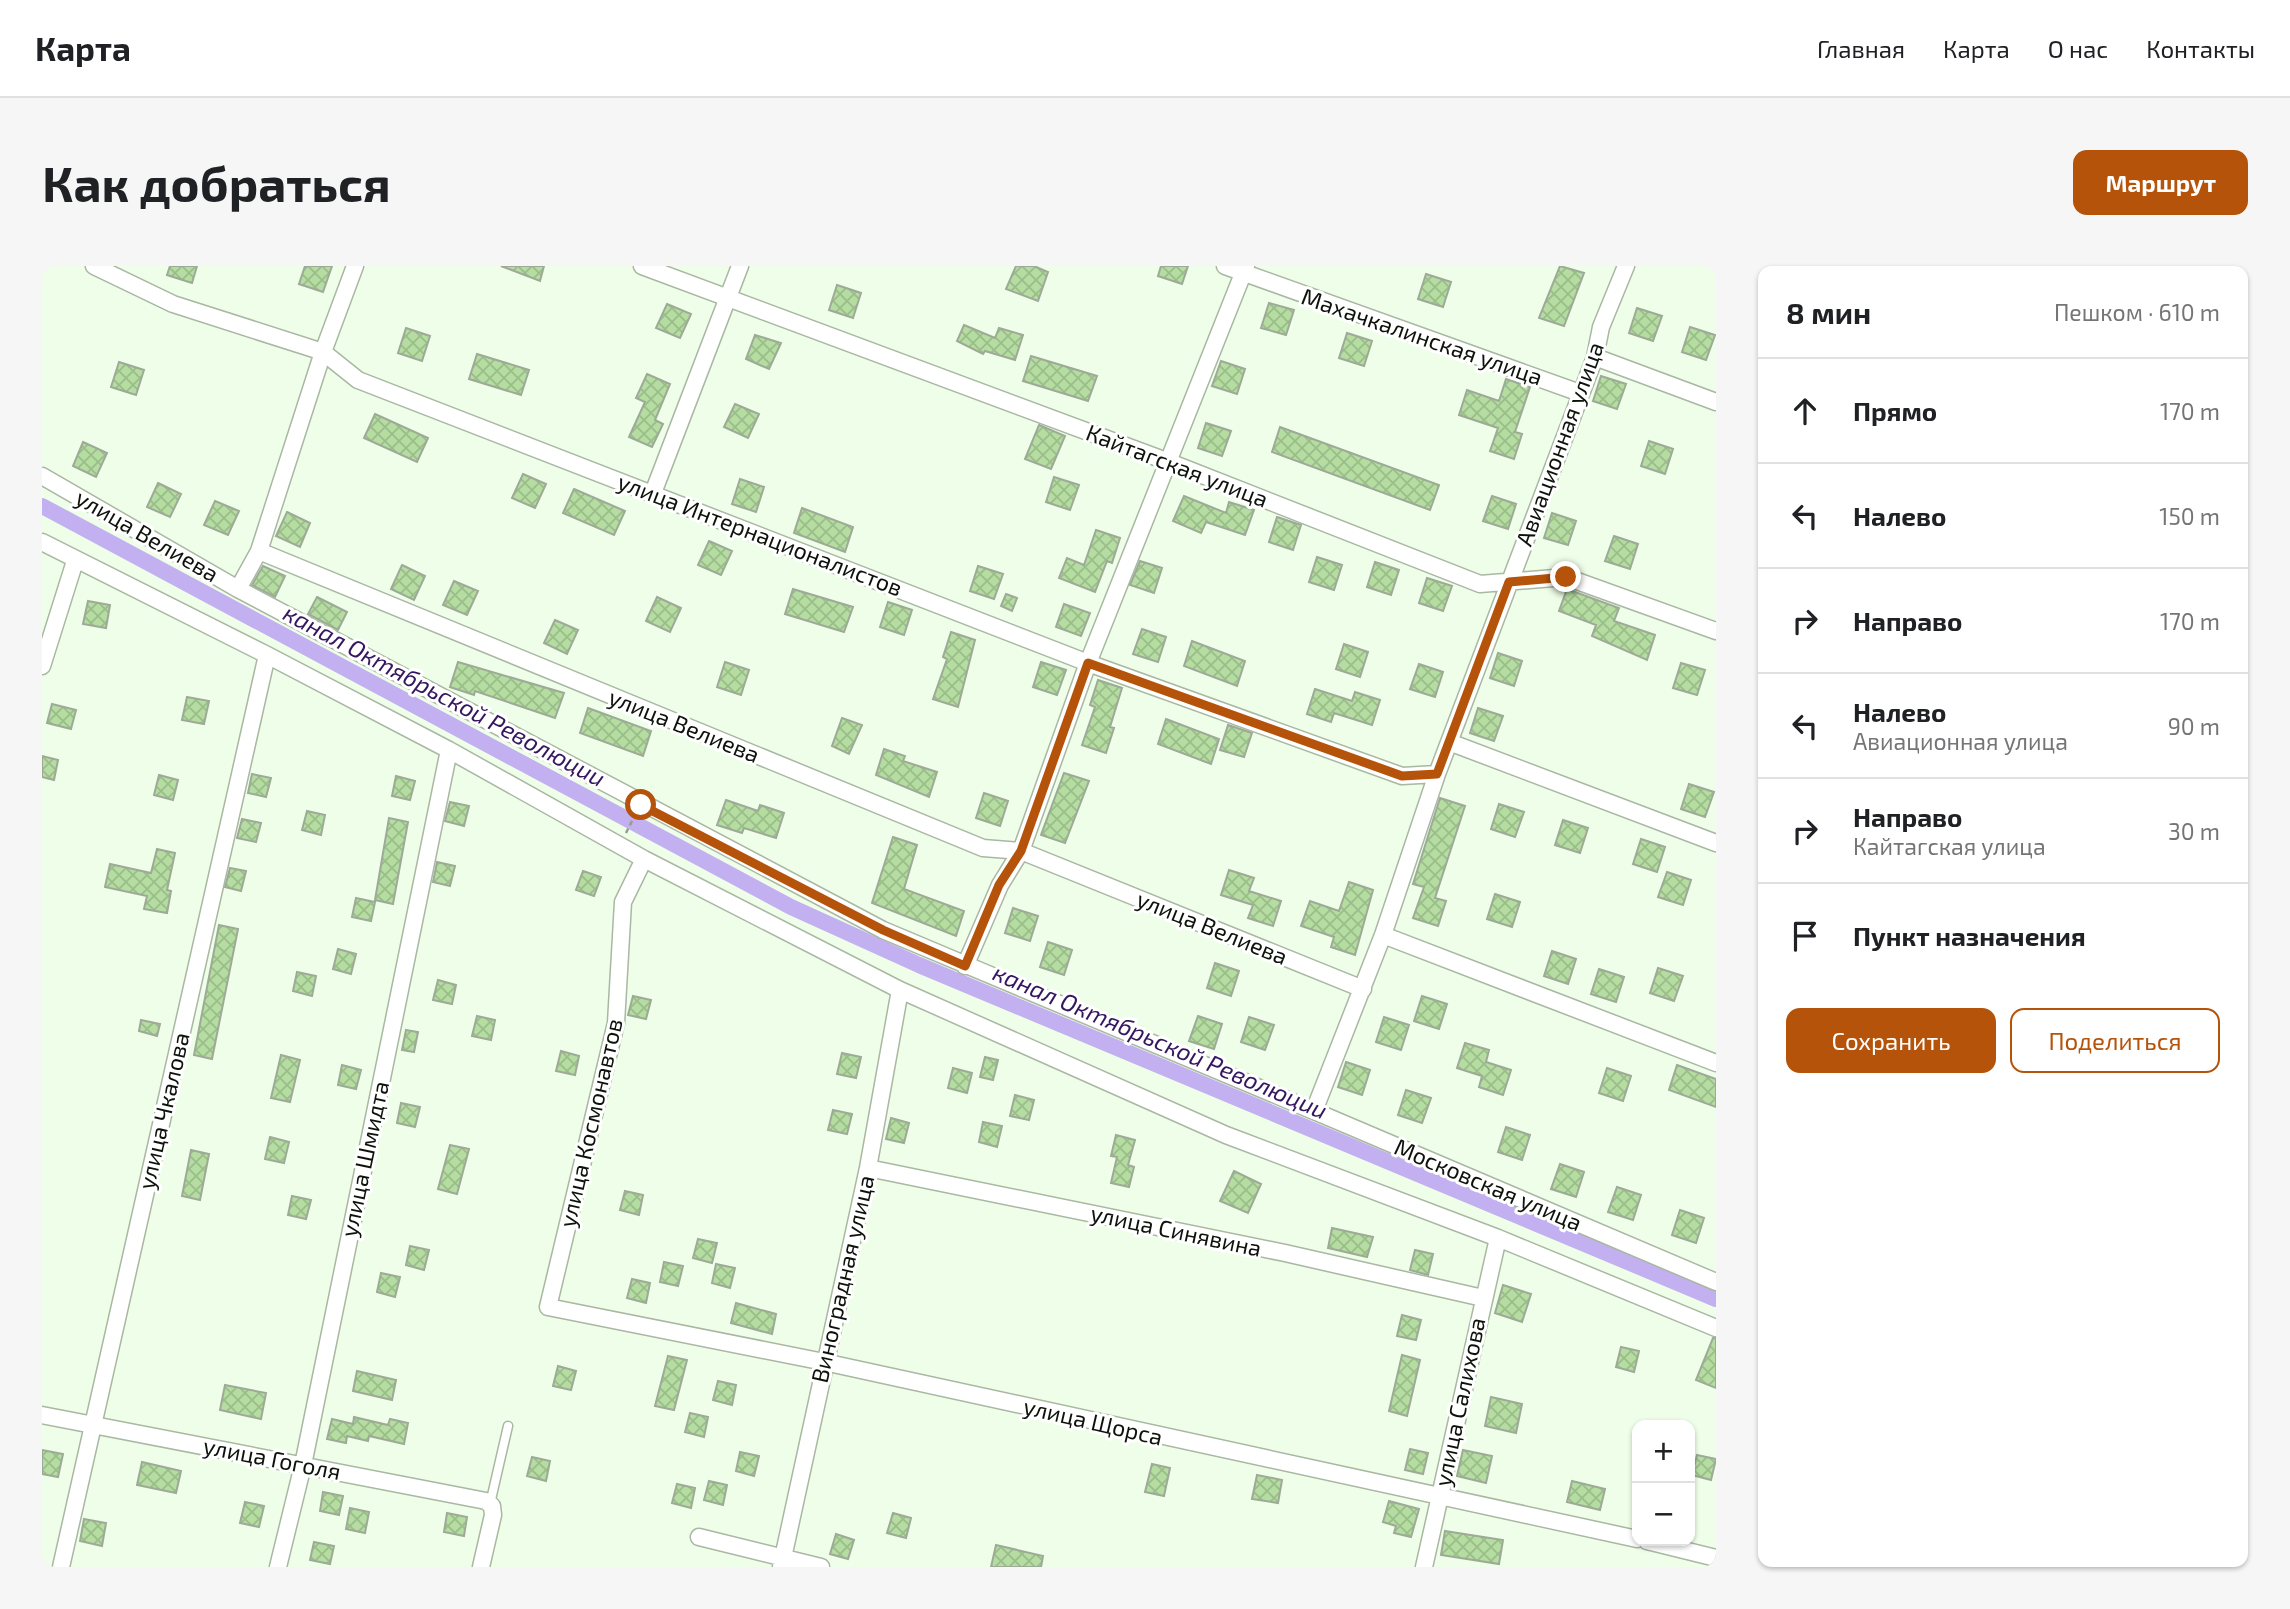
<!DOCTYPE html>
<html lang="ru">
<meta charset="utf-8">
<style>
:root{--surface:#fff;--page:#f6f6f6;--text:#202124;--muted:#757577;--line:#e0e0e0;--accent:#b45309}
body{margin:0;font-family:"Exo 2",sans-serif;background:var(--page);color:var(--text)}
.controls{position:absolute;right:21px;bottom:21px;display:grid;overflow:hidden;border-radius:14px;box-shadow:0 2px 5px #0004}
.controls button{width:63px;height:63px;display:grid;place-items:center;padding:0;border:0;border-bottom:2px solid var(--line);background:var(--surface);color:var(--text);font:35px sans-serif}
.stop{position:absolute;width:21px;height:21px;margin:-16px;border:5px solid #b45309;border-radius:50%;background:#fff}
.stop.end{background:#b45309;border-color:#fff;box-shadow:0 2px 7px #0008}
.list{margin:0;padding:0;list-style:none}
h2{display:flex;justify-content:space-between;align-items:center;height:91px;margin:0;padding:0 28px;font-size:30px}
h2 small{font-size:23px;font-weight:400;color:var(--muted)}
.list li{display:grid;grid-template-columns:46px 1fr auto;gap:21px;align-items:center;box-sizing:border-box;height:105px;padding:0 28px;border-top:2px solid var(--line)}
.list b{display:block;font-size:26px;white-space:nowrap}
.list p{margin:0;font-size:23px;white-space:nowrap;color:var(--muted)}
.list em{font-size:23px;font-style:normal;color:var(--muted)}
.actions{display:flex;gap:14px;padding:21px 28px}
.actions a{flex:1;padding:16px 0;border:2px solid var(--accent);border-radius:14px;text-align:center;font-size:24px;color:var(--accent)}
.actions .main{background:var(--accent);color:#fff}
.icon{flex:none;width:38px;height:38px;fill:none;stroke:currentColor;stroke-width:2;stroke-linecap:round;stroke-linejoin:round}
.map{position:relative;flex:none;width:1674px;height:1301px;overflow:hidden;border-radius:14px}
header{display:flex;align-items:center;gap:42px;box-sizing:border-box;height:98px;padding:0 35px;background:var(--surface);border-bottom:2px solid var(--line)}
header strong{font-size:33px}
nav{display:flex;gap:38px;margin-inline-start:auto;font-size:24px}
.intro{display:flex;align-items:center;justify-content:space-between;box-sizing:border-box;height:168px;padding:0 42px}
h1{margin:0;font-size:49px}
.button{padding:18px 32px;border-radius:14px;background:var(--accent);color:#fff;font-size:24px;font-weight:700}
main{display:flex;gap:42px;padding:0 42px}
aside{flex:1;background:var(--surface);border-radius:14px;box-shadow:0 2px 5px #0004}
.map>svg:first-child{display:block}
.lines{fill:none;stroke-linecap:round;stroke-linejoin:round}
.canal{stroke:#c3b0f0;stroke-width:16}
.building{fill:url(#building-cross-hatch);stroke:#9daa97;stroke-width:2}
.lane-casing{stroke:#a9b7a3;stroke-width:11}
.street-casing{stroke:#a9b7a3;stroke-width:19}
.path{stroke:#949f8f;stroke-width:2.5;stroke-dasharray:5 3.5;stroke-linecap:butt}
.lane{stroke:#fff;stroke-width:8}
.street{stroke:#fff;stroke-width:16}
.route{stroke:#b45309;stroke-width:9}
.labels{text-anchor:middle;stroke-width:6;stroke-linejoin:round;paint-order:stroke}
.street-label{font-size:23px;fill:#0d120b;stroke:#fff}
.water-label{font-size:24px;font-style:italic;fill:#351760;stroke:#fff}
</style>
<header>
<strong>Карта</strong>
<nav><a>Главная</a><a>Карта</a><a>О нас</a><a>Контакты</a></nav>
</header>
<div class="intro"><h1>Как добраться</h1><a class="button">Маршрут</a></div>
<main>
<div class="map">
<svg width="1674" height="1301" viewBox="0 0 1674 1301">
<defs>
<pattern id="building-cross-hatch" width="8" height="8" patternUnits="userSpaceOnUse" patternTransform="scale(1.75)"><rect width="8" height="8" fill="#b5dda1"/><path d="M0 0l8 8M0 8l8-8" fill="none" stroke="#9abd89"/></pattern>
</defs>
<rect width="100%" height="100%" fill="#effee8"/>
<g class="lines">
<!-- canal -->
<path class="canal" d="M0,240L749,641L877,699L1674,1033"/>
</g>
<!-- building -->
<path class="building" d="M128,0H155L150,17L125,9Z
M263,0H290L281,26L257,18Z
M459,0H502L498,15Z
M974,0H992L1006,6L996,35L964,23Z
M1119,0H1146L1140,18L1116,10Z
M1518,0L1542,7L1522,60L1497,52Z
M1384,8L1409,16L1401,41L1376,33Z
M795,19L819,27L811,52L787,44Z
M1227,37L1252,44L1244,69L1219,62Z
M625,38L649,48L638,72L614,62Z
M1595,42L1620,50L1611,75L1587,67Z
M922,59L953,72L957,62L981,69L973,94L943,85L941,88L915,75Z
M1648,61L1673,69L1664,94L1640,86Z
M364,62L388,70L380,95L356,87Z
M1305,67L1330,75L1322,100L1297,92Z
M713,69L739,77L727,103L704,93Z
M435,88L487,104L479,129L427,113Z
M989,90L1055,110L1046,135L981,115Z
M1179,95L1203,103L1195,128L1170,120Z
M77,96L102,104L94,129L69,121Z
M605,108L628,118L613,154L621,158L610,181L587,171L603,136L594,132Z
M1559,110L1584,118L1575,143L1551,135Z
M1464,113L1488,121L1473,166L1480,168L1472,193L1448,185L1456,162L1417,149L1425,124L1457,135Z
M693,138L717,148L706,172L682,161Z
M333,148L386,172L375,196L322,172Z
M1164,157L1189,165L1180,190L1156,182Z
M997,159L1023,170L1009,203L983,193Z
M1238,161L1397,219L1388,244L1230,186Z
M1607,175L1631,183L1623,208L1599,200Z
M41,176L65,187L54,211L31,200Z
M481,208L504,218L493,242L470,232Z
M1012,211L1037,219L1028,244L1004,236Z
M698,213L722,221L714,246L690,238Z
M116,217L139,228L128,251L105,241Z
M532,223L583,245L572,269L521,247Z
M1142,230L1184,247L1187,236L1212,244L1203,269L1164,256L1159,267L1131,255Z
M1450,230L1474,238L1466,263L1441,255Z
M173,235L197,245L186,269L162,259Z
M760,242L811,261L803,286L752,267Z
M245,246L268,257L258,281L234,270Z
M1510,247L1534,255L1526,279L1502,272Z
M1235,251L1259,259L1251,284L1227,276Z
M1054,264L1078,272L1070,297L1065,295L1053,326L1017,312L1025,292L1042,299Z
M1572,270L1596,278L1588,303L1563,295Z
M667,275L690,285L679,309L656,299Z
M1275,291L1300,299L1292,324L1267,316Z
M1098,295L1120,302L1112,327L1088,319Z
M1333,296L1357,304L1349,329L1325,321Z
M360,299L383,310L372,334L349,323Z
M221,300L243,310L233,331L210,319Z
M936,300L961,308L952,333L928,325Z
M1385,312L1410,320L1401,345L1377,337Z
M412,315L436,325L425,349L401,339Z
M751,323L811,341L802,366L743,348Z
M1525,323L1577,342L1572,355L1613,369L1605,394L1550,370L1554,359L1517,345Z
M964,328L975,332L970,345L959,340Z
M275,331L305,346L296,364L266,348Z
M615,331L639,342L628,366L604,355Z
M46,335L68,339L64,362L41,358Z
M846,336L870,344L862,369L838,361Z
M1022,338L1048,347L1039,370L1014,361Z
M513,354L536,364L525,388L502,377Z
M1100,363L1124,371L1116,396L1091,388Z
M909,366L933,374L916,441L891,433L905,393L901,391Z
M1150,375L1203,395L1195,420L1142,400Z
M1302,378L1326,386L1318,411L1294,403Z
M1456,387L1480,395L1472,420L1448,412Z
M416,396L522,427L513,452L433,425L432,429L408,421Z
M683,396L707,404L699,429L675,421Z
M999,396L1024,404L1015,429L991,421Z
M1639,397L1663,404L1655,429L1631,422Z
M1377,398L1401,406L1393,431L1368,423Z
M1056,414L1080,422L1068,461L1072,462L1064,487L1040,479L1053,441L1048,439Z
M1273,423L1310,435L1313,426L1338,434L1330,459L1292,447L1289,456L1265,448Z
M145,431L167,435L162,458L140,454Z
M10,438L34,444L29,463L5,457Z
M546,442L609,465L601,490L538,467Z
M1436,442L1461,450L1452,475L1428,467Z
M800,452L820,459L807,488L790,480Z
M1124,453L1177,473L1169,498L1116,478Z
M1186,459L1210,467L1202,491L1178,484Z
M842,483L863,490L861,495L895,506L887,531L834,509Z
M0,490L16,494L12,514L0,511Z
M1022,507L1047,515L1023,577L999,569Z
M210,508L229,512L224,531L206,527Z
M117,509L136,514L131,534L112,529Z
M354,510L373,515L368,534L350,530Z
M1647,518L1672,526L1663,551L1639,543Z
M942,527L966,535L958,560L934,552Z
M1398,532L1423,540L1393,632L1404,635L1396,660L1371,652L1382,621L1371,618Z
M684,534L716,545L718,539L742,547L734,572L702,562L700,567L675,559Z
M408,536L427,540L422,560L403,555Z
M1457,538L1482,546L1473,571L1449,563Z
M265,545L283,549L279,569L260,564Z
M347,552L366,556L351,638L333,634Z
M200,553L219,557L214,576L195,572Z
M1521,554L1546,562L1538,587L1513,579Z
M851,571L875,579L862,623L922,645L914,670L830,637Z
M1599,573L1623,581L1615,606L1591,598Z
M115,583L133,587L125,624L129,625L125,647L102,643L105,630L63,621L68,598L109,607Z
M395,596L413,600L408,620L391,616Z
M188,602L204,605L199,625L183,621Z
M1187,604L1212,612L1207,625L1239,635L1231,660L1206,652L1211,639L1179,629Z
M541,605L559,611L552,630L534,624Z
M1625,606L1649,614L1641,639L1616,631Z
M1307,616L1331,624L1313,689L1289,681L1292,671L1259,660L1268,635L1297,645Z
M1453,628L1478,636L1470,661L1445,653Z
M314,632L333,636L329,655L310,651Z
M971,642L996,650L988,675L963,667Z
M177,659L196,663L170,793L152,789Z
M1006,676L1030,684L1022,709L998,701Z
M296,683L314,688L309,708L291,703Z
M1510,685L1534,693L1526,718L1502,710Z
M1173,697L1197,705L1189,730L1165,722Z
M1616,702L1641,710L1632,735L1608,727Z
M1557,703L1582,711L1574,736L1549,728Z
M255,706L274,710L270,730L251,725Z
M396,714L414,719L410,738L391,734Z
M591,730L609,734L604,753L586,749Z
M1380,730L1405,738L1397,763L1372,755Z
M435,750L453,754L449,774L430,770Z
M1156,750L1180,758L1172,783L1147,775Z
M1207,751L1232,759L1223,784L1199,776Z
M1342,751L1367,759L1359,784L1334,776Z
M99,754L118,758L115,770L97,765Z
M364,764L376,766L372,786L360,784Z
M1423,777L1447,784L1444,796L1469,804L1461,829L1437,821L1440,810L1415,802Z
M519,785L537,790L533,809L514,805Z
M800,787L819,791L814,812L795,808Z
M239,789L258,794L248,836L229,832Z
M943,791L956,794L951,814L938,811Z
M1304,796L1328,804L1320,829L1296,821Z
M300,799L319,804L314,823L296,819Z
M1635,799L1674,813V841L1627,824Z
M911,802L930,807L925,827L906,822Z
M1565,802L1589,810L1581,835L1557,827Z
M1364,824L1389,832L1380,857L1356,849Z
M973,829L992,834L987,854L968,850Z
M359,837L378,841L373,861L355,857Z
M791,844L810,848L805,868L786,864Z
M849,852L867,857L862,877L844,873Z
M941,856L960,860L955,881L937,876Z
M1464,861L1488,869L1480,894L1456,886Z
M1074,869L1093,874L1086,899L1092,901L1087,921L1069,917L1075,891L1069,890Z
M228,871L247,876L242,897L223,893Z
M408,879L427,883L415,928L396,923Z
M149,884L167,888L158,934L140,930Z
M1518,898L1542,906L1534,931L1509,923Z
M1192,905L1219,918L1206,947L1178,935Z
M1575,921L1599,929L1591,954L1566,946Z
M583,925L601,929L597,949L578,944Z
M250,930L269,934L264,953L246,949Z
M1638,944L1662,952L1654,977L1630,969Z
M1290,962L1331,971L1325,991L1286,982Z
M656,973L675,977L670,997L651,992Z
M368,980L387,984L382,1004L364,999Z
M1373,984L1391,988L1386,1009L1368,1004Z
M622,996L641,1000L636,1020L618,1016Z
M674,998L693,1002L688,1022L670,1017Z
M339,1007L358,1011L353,1031L335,1026Z
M590,1013L608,1017L604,1037L585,1032Z
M1461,1019L1489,1028L1480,1056L1453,1047Z
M694,1037L734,1048L730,1068L689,1057Z
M1360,1049L1379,1054L1374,1074L1355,1070Z
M1671,1072H1674V1122L1654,1114Z
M1579,1081L1597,1085L1592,1106L1574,1101Z
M1360,1089L1378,1094L1365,1150L1347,1145Z
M626,1090L645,1094L632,1144L613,1140Z
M516,1100L534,1105L529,1124L511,1120Z
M315,1105L354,1114L350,1134L311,1125Z
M676,1115L694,1119L690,1139L671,1134Z
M183,1119L224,1127L219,1153L178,1144Z
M1449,1131L1480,1138L1474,1167L1443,1160Z
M648,1147L666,1151L662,1171L643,1166Z
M312,1151L346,1159L348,1153L366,1157L362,1178L327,1170L326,1175L305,1170L304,1177L285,1173L290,1153L311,1158Z
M1368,1183L1386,1187L1381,1208L1363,1204Z
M0,1184L21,1188L16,1211L0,1208Z
M1421,1184L1450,1190L1444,1217L1415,1210Z
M698,1186L717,1190L712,1210L694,1205Z
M1655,1189L1674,1193L1669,1214L1650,1209Z
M490,1191L508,1195L504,1215L485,1210Z
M100,1196L139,1205L134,1227L95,1219Z
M1110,1198L1128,1202L1122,1230L1103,1226Z
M1215,1209L1240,1214L1236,1237L1210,1233Z
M667,1215L685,1219L681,1239L662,1234Z
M1530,1215L1563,1223L1558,1244L1525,1236Z
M635,1218L653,1222L649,1242L630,1237Z
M281,1226L301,1230L297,1249L278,1245Z
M1347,1235L1377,1243L1369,1271L1352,1267L1354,1260L1341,1256Z
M203,1236L222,1240L217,1261L198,1257Z
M308,1242L327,1246L323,1267L304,1263Z
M405,1247L425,1251L422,1270L402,1266Z
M851,1247L869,1252L864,1272L845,1267Z
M42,1253L64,1257L60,1280L38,1275Z
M1403,1265L1461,1274L1457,1298L1399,1289Z
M794,1268L812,1274L806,1293L788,1288Z
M272,1276L292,1280L288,1298L268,1294Z
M954,1279L1001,1290L999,1301H949Z"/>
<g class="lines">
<defs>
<path id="lane" d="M448,1238L466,1160"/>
<path id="street" d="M52,0L131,38L281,86L316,114L1046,397L1360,510L1395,508
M600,0L1127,196L1438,318L1524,311L1674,365
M1183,0L1538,127
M1584,0L1559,61L1553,91L1395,508L1341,669L1272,845L1674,1016
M1553,91L1674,136
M0,210L196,323L217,285L941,582L979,585L1321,723
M611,227L698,0
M0,276L225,389L407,484L602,593L858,724L1184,869L1456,972L1674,1062
M217,285L281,86L313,0
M196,323L841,664L1272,845
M0,400L33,295
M1407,476L1674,577
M602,593L581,636L574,757L506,1041L782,1096L1595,1273
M1341,669L1674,797
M923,700L958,619L979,585L1046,397L1204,0
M826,902L1243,987L1441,1032
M0,1149L444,1235L450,1240L451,1249L439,1301
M657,1271L779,1301
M1605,1275L1674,1292
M19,1301L225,389
M236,1301L261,1199L407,484
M739,1301L826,902L858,724
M1382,1301L1456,972"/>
</defs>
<!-- lane casing -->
<use href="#lane" class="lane-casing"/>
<!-- street casing -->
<use href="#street" class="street-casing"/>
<!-- path -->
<path class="path" d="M584,567L592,551"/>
<!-- lane -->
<use href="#lane" class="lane"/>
<!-- street -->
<use href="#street" class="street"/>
</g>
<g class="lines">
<!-- route -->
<path class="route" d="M599,539L841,664L923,700L957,619L979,585L1046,397L1360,510L1395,508L1467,316L1524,311"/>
</g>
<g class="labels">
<!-- street labels -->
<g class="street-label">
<text transform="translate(1380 71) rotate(19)" y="8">Махачкалинская улица</text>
<text transform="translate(1518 178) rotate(-70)" y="8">Авиационная улица</text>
<text transform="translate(1135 200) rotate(21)" y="8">Кайтагская улица</text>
<text transform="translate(718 269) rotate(21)" y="8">улица Интернационалистов</text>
<text transform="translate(105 270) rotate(30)" y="8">улица Велиева</text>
<text transform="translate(642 460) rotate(22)" y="8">улица Велиева</text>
<text transform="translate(1170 662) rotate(22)" y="8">улица Велиева</text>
<text transform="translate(122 845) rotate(-77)" y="8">улица Чкалова</text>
<text transform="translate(549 857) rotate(-77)" y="8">улица Космонавтов</text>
<text transform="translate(323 893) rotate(-78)" y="8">улица Шмидта</text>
<text transform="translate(1446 919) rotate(23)" y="8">Московская улица</text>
<text transform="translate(1134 965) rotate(12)" y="8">улица Синявина</text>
<text transform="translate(801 1013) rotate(-77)" y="8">Виноградная улица</text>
<text transform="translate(1418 1136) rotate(-78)" y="8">улица Салихова</text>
<text transform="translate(1051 1156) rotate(13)" y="8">улица Щорса</text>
<text transform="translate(230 1193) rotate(11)" y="8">улица Гоголя</text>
</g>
<!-- water labels -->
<g class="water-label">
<text transform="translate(402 430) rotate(28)" y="8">канал Октябрьской Революции</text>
<text transform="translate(1118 776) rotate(23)" y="8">канал Октябрьской Революции</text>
</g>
</g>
</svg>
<div class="controls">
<button>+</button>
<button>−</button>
</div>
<div class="stop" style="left:599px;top:539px"></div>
<div class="stop end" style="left:1524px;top:311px"></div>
</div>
<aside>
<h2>8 мин<small>Пешком · 610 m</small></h2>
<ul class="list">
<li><svg class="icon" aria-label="ahead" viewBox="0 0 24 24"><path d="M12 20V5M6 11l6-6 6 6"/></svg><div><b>Прямо</b></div><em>170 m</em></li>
<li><svg class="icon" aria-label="left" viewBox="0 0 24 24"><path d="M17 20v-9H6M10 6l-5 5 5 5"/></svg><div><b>Налево</b></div><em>150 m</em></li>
<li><svg class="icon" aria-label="right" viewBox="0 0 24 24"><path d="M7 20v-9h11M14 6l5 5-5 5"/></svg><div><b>Направо</b></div><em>170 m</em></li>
<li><svg class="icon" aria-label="left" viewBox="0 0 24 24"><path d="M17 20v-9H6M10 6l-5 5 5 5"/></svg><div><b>Налево</b><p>Авиационная улица</p></div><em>90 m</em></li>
<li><svg class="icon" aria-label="right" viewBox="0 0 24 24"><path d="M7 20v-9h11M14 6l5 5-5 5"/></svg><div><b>Направо</b><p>Кайтагская улица</p></div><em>30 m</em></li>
<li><svg class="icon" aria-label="arrive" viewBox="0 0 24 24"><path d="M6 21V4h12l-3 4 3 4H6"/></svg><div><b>Пункт назначения</b></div></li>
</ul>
<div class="actions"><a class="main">Сохранить</a><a>Поделиться</a></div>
</aside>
</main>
